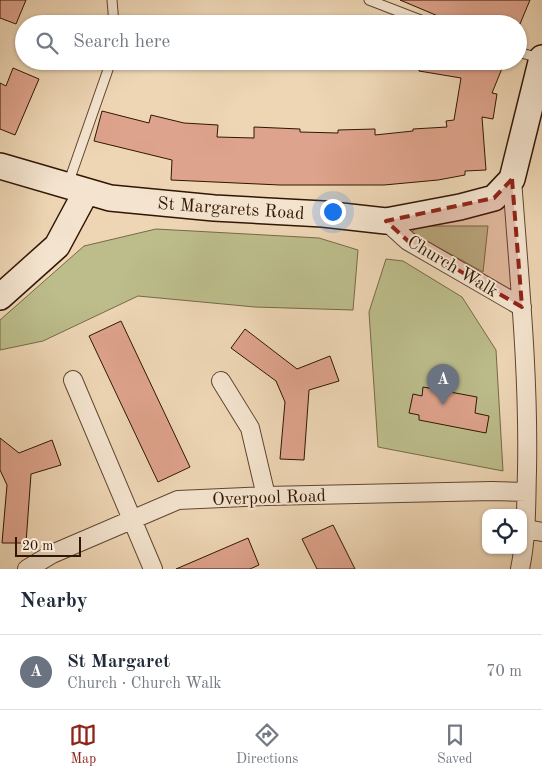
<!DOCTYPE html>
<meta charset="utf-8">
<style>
:root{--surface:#fff;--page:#f2f2f3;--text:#1f2937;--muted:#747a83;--line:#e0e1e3;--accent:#8f2418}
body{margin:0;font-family:"Old Standard TT",serif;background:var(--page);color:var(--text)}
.controls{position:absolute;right:15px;bottom:15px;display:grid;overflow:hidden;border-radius:10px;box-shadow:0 1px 4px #0004}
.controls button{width:45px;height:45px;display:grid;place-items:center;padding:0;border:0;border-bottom:1px solid var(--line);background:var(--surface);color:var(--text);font:25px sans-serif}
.scale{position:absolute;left:15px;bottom:12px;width:66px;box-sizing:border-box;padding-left:5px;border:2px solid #301603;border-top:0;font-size:14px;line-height:18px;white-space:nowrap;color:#301603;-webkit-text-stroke:4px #f4e4cf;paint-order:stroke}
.you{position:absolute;left:332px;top:211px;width:18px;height:18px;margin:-12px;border:4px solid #fff;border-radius:50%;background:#1a73e8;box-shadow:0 0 0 8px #1a73e833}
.badge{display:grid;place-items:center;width:32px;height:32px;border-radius:50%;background:var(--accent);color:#fff;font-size:16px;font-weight:700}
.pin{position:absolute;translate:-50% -41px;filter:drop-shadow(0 1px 2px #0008)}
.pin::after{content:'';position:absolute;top:26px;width:18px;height:15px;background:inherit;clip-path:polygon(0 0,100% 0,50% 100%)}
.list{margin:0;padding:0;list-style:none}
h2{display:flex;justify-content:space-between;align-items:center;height:65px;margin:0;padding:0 20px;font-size:21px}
h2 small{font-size:16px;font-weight:400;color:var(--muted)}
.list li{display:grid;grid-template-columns:32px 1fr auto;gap:15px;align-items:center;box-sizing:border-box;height:75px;padding:0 20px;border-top:1px solid var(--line)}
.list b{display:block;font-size:19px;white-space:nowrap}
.list p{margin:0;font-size:16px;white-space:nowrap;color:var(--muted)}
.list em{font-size:16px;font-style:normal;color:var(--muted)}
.icon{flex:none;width:28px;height:28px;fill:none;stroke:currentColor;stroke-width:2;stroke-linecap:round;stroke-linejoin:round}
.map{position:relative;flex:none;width:542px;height:569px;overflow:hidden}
.search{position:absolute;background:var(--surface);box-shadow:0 1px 4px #0004;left:15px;right:15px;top:15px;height:55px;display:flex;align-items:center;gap:12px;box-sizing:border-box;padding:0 18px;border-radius:28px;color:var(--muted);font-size:19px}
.sheet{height:140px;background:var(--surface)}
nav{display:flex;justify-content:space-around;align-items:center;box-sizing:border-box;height:70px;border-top:1px solid var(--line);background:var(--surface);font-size:14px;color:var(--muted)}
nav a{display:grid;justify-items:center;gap:2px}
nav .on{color:var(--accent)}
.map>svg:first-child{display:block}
.green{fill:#bcbd8b;stroke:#766a47}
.building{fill:#dea38c;stroke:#301603}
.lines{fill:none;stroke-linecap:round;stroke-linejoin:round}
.lane-casing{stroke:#604630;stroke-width:11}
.street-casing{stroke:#604630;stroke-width:20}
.secondary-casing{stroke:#301603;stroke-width:28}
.lane{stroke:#f4e4cf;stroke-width:9}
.street{stroke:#f4e4cf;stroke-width:18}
.secondary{stroke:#f4e4cf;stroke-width:25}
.marked{fill:#8f2418;fill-opacity:0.2;stroke:#8f2418;stroke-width:4;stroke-dasharray:10 6;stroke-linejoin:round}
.labels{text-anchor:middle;stroke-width:4;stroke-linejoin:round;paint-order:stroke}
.street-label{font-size:18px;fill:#301603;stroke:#f4e4cf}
</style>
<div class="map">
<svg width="542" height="569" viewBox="0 0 542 569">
<rect width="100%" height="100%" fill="#eed6b5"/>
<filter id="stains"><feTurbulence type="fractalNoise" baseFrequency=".004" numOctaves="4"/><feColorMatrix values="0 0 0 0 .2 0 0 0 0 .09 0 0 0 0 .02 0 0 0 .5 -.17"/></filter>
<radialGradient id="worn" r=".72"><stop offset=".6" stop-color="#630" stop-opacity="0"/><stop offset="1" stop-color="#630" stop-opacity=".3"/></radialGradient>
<!-- green -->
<path class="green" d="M416,226H488L483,272L412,233Z
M156,229L319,238L358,250L353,310L255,307L138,296L43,341L0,350V320L84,246Z
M386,259L403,261L462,297L496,350L503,471L378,447L369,312Z"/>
<!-- building -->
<path class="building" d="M0,0H26L16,24L0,18Z
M400,0H530L520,24H457Z
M420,61H505L492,93L497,94L493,119L482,117L486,170L465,171V175L438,180L384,185H280L171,180L172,160L94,141L102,111L149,123L151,115L184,123L218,125L217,137L254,138V127L300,129V132L338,133V130L375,129V135L413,131V129L447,127L446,121L454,120L461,78L419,71Z
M13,68L39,79L15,135L0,129V83L6,86Z
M121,321L190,467L158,482L89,336Z
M245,329L297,369L330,356L339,381L309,390L304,460L280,459L285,402L276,381L231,348Z
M423,387L477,397L475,413L489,416L486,433L419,420V415L409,413L413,394L422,396Z
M0,438L19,453L52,440L61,465L31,474L26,543H2L7,485L0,470Z
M333,525L355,569H317L302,539Z
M248,538L259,565L250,569H176Z"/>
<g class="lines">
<defs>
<path id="lane" d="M112,0L114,24
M369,0L431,24
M518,52L539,58
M68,184L111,61"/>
<path id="street" d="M512,179C519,276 529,374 527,471C526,504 527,536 520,569
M386,221L408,241L522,307
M73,380L153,569
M221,381L250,428L266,496
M526,529L542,532
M27,569L52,554L178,500L266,496L492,491L526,492"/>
<path id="secondary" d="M0,166L110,198L214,208L323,214L386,221L460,207L494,198L512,179L542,58
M0,297L57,246L86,192"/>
</defs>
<!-- lane casing -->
<use href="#lane" class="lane-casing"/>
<!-- street casing -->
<use href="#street" class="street-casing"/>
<!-- secondary casing -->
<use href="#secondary" class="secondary-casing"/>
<!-- lane -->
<use href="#lane" class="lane"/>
<!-- street -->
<use href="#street" class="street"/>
<!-- secondary -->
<use href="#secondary" class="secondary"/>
</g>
<!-- marked area -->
<path class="marked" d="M512,179L522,307L408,241L386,221L494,198Z"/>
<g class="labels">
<!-- street labels -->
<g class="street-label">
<text transform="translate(231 208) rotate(4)" y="6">St Margarets Road</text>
<text transform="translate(453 266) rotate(31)" y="6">Church Walk</text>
<text transform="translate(269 497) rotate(-2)" y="6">Overpool Road</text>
</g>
</g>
<rect width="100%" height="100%" filter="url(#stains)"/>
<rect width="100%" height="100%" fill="url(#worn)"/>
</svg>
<div class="controls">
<button><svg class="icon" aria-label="locate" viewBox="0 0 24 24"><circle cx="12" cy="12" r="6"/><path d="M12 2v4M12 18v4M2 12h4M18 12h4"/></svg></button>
</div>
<div class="scale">20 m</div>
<div class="you"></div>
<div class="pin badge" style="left:443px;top:405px;background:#6b7280">A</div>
<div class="search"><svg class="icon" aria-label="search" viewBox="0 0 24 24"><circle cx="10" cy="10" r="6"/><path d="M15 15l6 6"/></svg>Search here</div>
</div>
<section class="sheet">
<h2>Nearby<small></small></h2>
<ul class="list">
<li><span class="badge" style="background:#6b7280">A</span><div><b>St Margaret</b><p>Church · Church Walk</p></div><em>70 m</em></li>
</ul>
</section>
<nav>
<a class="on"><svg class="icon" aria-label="map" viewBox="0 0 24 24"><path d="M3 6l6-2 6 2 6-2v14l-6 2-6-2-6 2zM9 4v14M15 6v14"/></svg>Map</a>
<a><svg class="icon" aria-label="directions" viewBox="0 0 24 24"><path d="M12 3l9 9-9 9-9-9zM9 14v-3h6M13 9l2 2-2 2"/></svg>Directions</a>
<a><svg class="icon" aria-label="saved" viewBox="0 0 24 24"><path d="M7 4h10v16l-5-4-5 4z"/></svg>Saved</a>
</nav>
